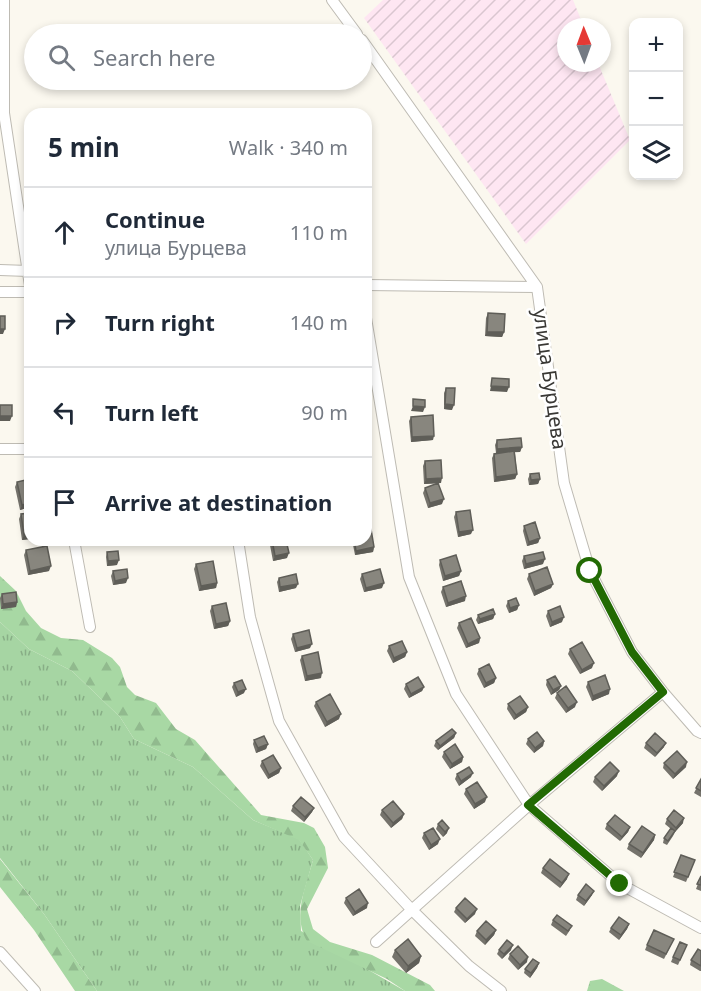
<!DOCTYPE html>
<meta charset="utf-8">
<style>
:root{--surface:#fff;--page:#f2f2f3;--text:#1f2937;--muted:#747a83;--line:#e0e1e3}
body{margin:0;font-family:"Noto Sans",sans-serif;background:var(--page);color:var(--text)}
.controls{position:absolute;right:18px;top:18px;display:grid;overflow:hidden;border-radius:12px;box-shadow:0 3px 9px #0003}
.controls button{width:54px;height:54px;display:grid;place-items:center;padding:0;border:0;border-bottom:2px solid var(--line);background:var(--surface);color:var(--text);font:30px sans-serif}
.compass{position:absolute;left:557px;top:18px;width:54px;height:54px;border-radius:50%;background:var(--surface);box-shadow:0 3px 9px #0003;rotate:359deg}
.stop{position:absolute;width:18px;height:18px;margin:-14px;border:4px solid #226a03;border-radius:50%;background:#fff}
.stop.end{background:#226a03;border-color:#fff;box-shadow:0 2px 6px #0008}
.list{margin:0;padding:0;list-style:none}
h2{display:flex;justify-content:space-between;align-items:center;height:78px;margin:0;padding:0 24px;font-size:26px}
h2 small{font-size:20px;font-weight:400;color:var(--muted)}
.list li{display:grid;grid-template-columns:39px 1fr auto;gap:18px;align-items:center;box-sizing:border-box;height:90px;padding:0 24px;border-top:2px solid var(--line)}
.list b{display:block;font-size:22px;white-space:nowrap}
.list p{margin:0;font-size:20px;white-space:nowrap;color:var(--muted)}
.list em{font-size:20px;font-style:normal;color:var(--muted)}
.icon{flex:none;width:33px;height:33px;fill:none;stroke:currentColor;stroke-width:2;stroke-linecap:round;stroke-linejoin:round}
.map{position:relative;flex:none;width:701px;height:991px;overflow:hidden}
.search{position:absolute;background:var(--surface);box-shadow:0 3px 9px #0003;left:24px;top:24px;width:348px;height:66px;display:flex;align-items:center;gap:15px;box-sizing:border-box;padding:0 21px;border-radius:33px;color:var(--muted);font-size:22px}
.panel{position:absolute;background:var(--surface);box-shadow:0 3px 9px #0003;left:24px;top:108px;width:348px;height:438px;border-radius:18px}
.map>svg:first-child{display:block}
.industrial{fill:url(#industrial-furrows)}
.grass{fill:url(#grass-tufts)}
.forest{fill:url(#forest-firs)}
.lines{fill:none;stroke-linecap:round;stroke-linejoin:round}
.street-casing{stroke:#bebbb3;stroke-width:12}
.street{stroke:#fff;stroke-width:10}
.wall{fill:#75736c}
.shaded-wall{fill:#5f5e58}
.building{fill:#88867e;stroke:#5f5e58;stroke-width:1.5}
.route{stroke:#226a03;stroke-width:8}
.labels{text-anchor:middle;stroke-width:5;stroke-linejoin:round;paint-order:stroke}
.street-label{font-size:20px;fill:#393835;stroke:#fff}
</style>
<div class="map">
<svg width="701" height="991" viewBox="0 0 701 991">
<defs>
<pattern id="industrial-furrows" width="10" height="10" patternUnits="userSpaceOnUse" patternTransform="scale(1.5)"><rect width="10" height="10" fill="#fee6f2"/><path d="M-1 1l2-2M0 10L10 0M9 11l2-2" fill="none" stroke="#dac6d0"/></pattern>
<pattern id="grass-tufts" width="24" height="20" patternUnits="userSpaceOnUse" patternTransform="scale(1.5)"><rect width="24" height="20" fill="#a6d5a3"/><path d="M3 7l-1-3M5 7V3M7 7l1-3M15 17l-1-3M17 17v-4M19 17l1-3" fill="none" stroke="#88ae86"/></pattern>
<pattern id="forest-firs" width="22" height="20" patternUnits="userSpaceOnUse" patternTransform="scale(1.5)"><rect width="22" height="20" fill="#a8d8a4"/><path d="M5 1l3.5 6h-7zM16 11l3.5 6h-7z" fill="#91ba8e"/></pattern>
</defs>
<rect width="100%" height="100%" fill="#fbf8ef"/>
<!-- industrial -->
<path class="industrial" d="M383,0H573L584,27H566V63H598L630,140L526,244L364,18Z"/>
<!-- grass -->
<path class="grass" d="M0,622L29,649L72,671L120,717L134,739L193,767L253,820L299,839L313,860L300,906L301,931L405,991H97L44,914L0,858Z"/>
<!-- forest -->
<path class="forest" d="M0,576L16,591L26,611L41,628L61,638L83,640L112,658L120,667L127,687L135,695L156,703L176,729L195,740L261,815L304,823L314,828L325,847L328,868L307,909L313,929L330,942L372,955L430,985L435,991H405L387,979L307,941C292,916 306,886 313,860L299,840L253,820L193,767L134,739L120,717L72,671L29,649L0,622Z
M0,859L44,914L97,991H75L34,930L0,887Z
M602,979L624,991H587L590,981Z"/>
<g class="lines">
<defs>
<path id="street" d="M4,0V113L30,286
M332,0L357,34
M362,40L537,287L564,483L590,571L632,652L663,692L697,731L701,733
M0,270L28,271
M366,285L537,287
M0,292H30
M366,318L409,577L456,694L529,805L620,884L701,928
M0,449H30
M74,540L90,627
M238,540L250,617L279,721L344,837L411,909L469,966L501,991
M376,942L529,805L663,692
M0,952L35,991"/>
</defs>
<!-- street casing -->
<use href="#street" class="street-casing"/>
<!-- street -->
<use href="#street" class="street"/>
</g>
<!-- wall -->
<path class="wall" d="M488,313L504,332L502,337L485,336L486,318Z
M446,388L452,410L444,409V393Z
M411,417L433,440L411,442L409,421Z
M497,440L522,447L520,452H515L517,474L515,479L494,482L492,458L494,454L496,453L495,445Z
M425,461L441,483L424,484L423,466Z
M530,474L540,479L538,484L529,485L528,479Z
M17,482L30,507L20,510L15,487Z
M425,488L442,504L428,508L423,493Z
M456,512L471,534L458,537L454,517Z
M30,513V539L22,540L19,519L21,514Z
M524,526L540,538L538,543L527,546L523,531Z
M269,540H286L287,558L273,561Z
M352,540H366L374,547L373,552L355,555Z
M26,550L49,571L28,575L24,555Z
M107,552L117,565L107,566L106,557Z
M524,556L543,564L524,569L522,561Z
M440,560L461,571L459,576L443,581L439,565Z
M196,564L217,583L216,588L199,591L194,569Z
M113,571L126,583L113,585L111,576Z
M362,574L382,588L364,592L360,579Z
M529,574L553,584L551,588L534,596L527,579Z
M279,578L296,588L279,592L277,582Z
M443,587L465,601L446,607L441,592Z
M2,594L17,602L16,607L1,609L0,598Z
M508,601L519,605L517,610L509,613L506,606Z
M212,606L230,621L228,626L214,629L210,611Z
M548,611L562,622L550,627L546,616Z
M495,614L493,619L478,624L476,620L478,615Z
M459,623L480,638L479,643L466,648L457,628Z
M293,634L310,648L295,652L291,639Z
M389,646L407,652L405,657L393,663L387,651Z
M570,649L592,668L580,674L568,654Z
M302,656L321,678L305,681L300,660Z
M479,669L496,678L494,683L484,688L477,674Z
M547,680L561,686L559,690L551,695L546,685Z
M588,682L609,694L592,701L586,687Z
M234,683L244,693L236,697L232,687Z
M406,684L424,687L422,691L409,698L404,689Z
M557,693L575,707L566,713L555,698Z
M316,702L339,719L325,727L314,706Z
M508,704L528,707L526,712L514,720L507,709Z
M456,733L454,738L438,750L434,746L436,741Z
M528,739L544,741L543,746L534,753L526,744Z
M254,740L268,744L266,749L256,753L253,744Z
M646,743L664,747L655,757L644,748Z
M444,752L463,757L462,762L450,769L442,757Z
M262,761L281,768L279,773L268,779L260,766Z
M664,763L686,767L673,779L663,768Z
M457,774L471,777L459,786L455,779Z
M617,776L602,791L593,782L595,777Z
M701,779V797L694,793Z
M466,789L485,802L474,809L464,794Z
M293,806L314,808L312,812L304,822L291,811Z
M382,810L404,814L402,819L391,828L380,815Z
M667,819L683,823L675,832L673,836L667,845L663,843L664,838L671,829L665,824Z
M438,824L447,833L443,837L436,829Z
M607,824L630,827L628,832L620,841L605,829Z
M424,833L438,844L429,850L422,838Z
M655,835L654,840L641,858L627,849L629,844Z
M681,855L695,860L686,882L673,877Z
M543,868L567,879L560,888L541,873Z
M701,876V891L696,889Z
M578,895H592L584,906L576,900Z
M346,898L367,908L353,916L344,903Z
M456,908L475,914L465,923L454,912Z
M553,920L570,930L566,936L551,925Z
M629,924L627,929L619,940L609,932L611,928Z
M496,930L494,935L485,945L475,936L477,931Z
M674,939L664,959L645,950L647,945Z
M687,945L678,965L671,962L673,957Z
M395,950L421,956L419,963L406,973L392,957Z
M499,950H511L502,959L497,954Z
M701,951V971H700L690,965L691,960Z
M510,954L527,962L518,970L508,959Z
M539,963L537,968L530,978L524,973L525,969Z"/>
<!-- shaded-wall -->
<path class="shaded-wall" d="M0,329H5L3,334H0Z
M487,332H504L502,337L485,336Z
M491,386L509,387L507,392L490,391Z
M445,404L454,405L452,410L444,409Z
M413,406L425,407L423,412L411,411Z
M0,416H12L10,421H0Z
M434,436L433,440L411,442L412,437Z
M522,447L520,452L496,453L497,449Z
M517,474L515,479L494,482L496,477Z
M442,478L441,483L424,484L426,479Z
M540,479L538,484L529,485L531,480Z
M444,499L442,504L428,508L430,503Z
M30,503V507L20,510L22,505Z
M473,530L471,534L458,537L459,532Z
M24,535H30V539L22,540Z
M540,538L538,543L527,546L529,542Z
M196,540H210L194,544Z
M374,547L373,552L355,555L356,551Z
M289,553L287,558L273,561L275,556Z
M545,559L543,564L524,569L526,564Z
M119,560L117,565L107,566L108,561Z
M51,566L49,571L28,575L30,571Z
M461,571L459,576L443,581L445,576Z
M128,578L126,583L113,585L115,581Z
M217,583L216,588L199,591L201,586Z
M384,583L382,588L364,592L366,588Z
M298,584L296,588L279,592L280,587Z
M553,584L551,588L534,596L535,591Z
M466,596L465,601L446,607L448,603Z
M17,602L16,607L1,609L3,604Z
M519,605L517,610L509,613L510,608Z
M495,614L493,619L478,624L480,619Z
M564,617L562,622L550,627L552,622Z
M230,621L228,626L214,629L216,624Z
M480,638L479,643L466,648L468,644Z
M312,644L310,648L295,652L297,648Z
M407,652L405,657L393,663L394,658Z
M594,663L592,668L580,674L582,670Z
M322,673L321,678L305,681L307,676Z
M496,678L494,683L484,688L486,683Z
M561,686L559,690L551,695L553,690Z
M424,687L422,691L409,698L411,694Z
M246,689L244,693L236,697L238,692Z
M610,689L609,694L592,701L593,696Z
M577,702L575,707L566,713L568,708Z
M528,707L526,712L514,720L516,715Z
M341,714L339,719L325,727L327,722Z
M456,733L454,738L438,750L440,746Z
M544,741L543,746L534,753L535,748Z
M666,743L664,747L655,757L657,753Z
M268,744L266,749L256,753L258,748Z
M463,757L462,762L450,769L452,764Z
M687,762L686,767L673,779L675,774Z
M281,768L279,773L268,779L269,775Z
M619,771L617,776L602,791L604,786Z
M473,773L471,777L459,786L461,781Z
M487,797L485,802L474,809L475,804Z
M314,808L312,812L304,822L305,817Z
M404,814L402,819L391,828L393,823Z
M684,818L683,823L675,832L676,828Z
M630,827L628,832L620,841L622,837Z
M449,828L447,833L443,837L445,832Z
M655,835L654,840L641,858L643,853Z
M440,839L438,844L429,850L431,845Z
M569,874L567,879L560,888L562,883Z
M594,891L592,895L584,906L586,901Z
M368,903L367,908L353,916L355,912Z
M477,909L475,914L465,923L467,919Z
M629,924L627,929L619,940L621,935Z
M496,930L494,935L485,945L486,940Z
M513,945L511,950L502,959L504,954Z
M421,956L419,963L406,973L408,966Z
M528,957L527,962L518,970L520,965Z
M539,963L537,968L530,978L531,973Z"/>
<!-- building -->
<path class="building" d="M488,313L505,314L504,332H487Z
M0,316H5V329H0Z
M492,378L509,379V387L491,386Z
M446,388H455L454,405L445,404Z
M413,399L425,400V407L413,406Z
M0,405H12V416H0Z
M433,415L434,436L412,437L411,417Z
M521,438L522,447L497,449V440Z
M514,451L517,474L496,477L494,454Z
M441,460L442,478L426,479L425,461Z
M539,473L540,479L531,480L530,474Z
M30,479V503L22,505L17,482Z
M438,483L444,499L430,503L425,488Z
M470,510L473,530L459,532L456,512Z
M30,513V535H24L21,514Z
M535,522L540,538L529,542L524,526Z
M371,529L374,547L356,551L354,540H366V530Z
M272,540H286L289,553L275,556Z
M47,546L51,566L30,571L26,550Z
M118,551L119,560L108,561L107,552Z
M543,552L545,559L526,564L524,556Z
M456,555L461,571L445,576L440,560Z
M213,561L217,583L201,586L196,564Z
M547,567L553,584L535,591L529,574Z
M127,569L128,578L115,581L113,571Z
M380,569L384,583L366,588L362,574Z
M296,574L298,584L280,587L279,578Z
M461,581L466,596L448,603L443,587Z
M16,592L17,602L3,604L2,594Z
M516,598L519,605L510,608L508,601Z
M226,603L230,621L216,624L212,606Z
M560,606L564,617L552,622L548,611Z
M493,609L495,614L480,619L478,615Z
M471,618L480,638L468,644L459,623Z
M309,630L312,644L297,648L293,634Z
M402,641L407,652L394,658L389,646Z
M582,642L594,663L582,670L570,649Z
M318,652L322,673L307,676L302,656Z
M489,664L496,678L486,683L479,669Z
M605,675L610,689L593,696L588,682Z
M555,676L561,686L553,690L547,680Z
M418,677L424,687L411,694L406,684Z
M242,680L246,689L238,692L234,683Z
M566,686L577,702L568,708L557,693Z
M330,694L341,714L327,722L316,702Z
M520,696L528,707L516,715L508,704Z
M452,729L456,733L440,746L436,741Z
M537,732L544,741L535,748L528,739Z
M655,733L666,743L657,753L646,743Z
M264,736L268,744L258,748L254,740Z
M455,744L463,757L452,764L444,752Z
M677,751L687,762L675,774L664,763Z
M273,755L281,768L269,775L262,761Z
M610,762L619,771L604,786L595,777Z
M469,767L473,773L461,781L457,774Z
M701,779V791L696,788Z
M477,782L487,797L475,804L466,789Z
M301,797L314,808L305,817L293,806Z
M393,801L404,814L393,823L382,810Z
M674,810L684,818L676,828L667,819Z
M615,815L630,827L622,837L607,824Z
M442,820L449,828L445,832L438,824Z
M642,826L655,835L643,853L629,844Z
M433,828L440,839L431,845L424,833Z
M671,828L675,831L668,841L664,838Z
M681,855L695,860L688,877L674,872Z
M550,859L569,874L562,883L543,868Z
M701,876V885L697,884Z
M586,884L594,891L586,901L578,895Z
M359,889L368,903L355,912L346,898Z
M465,898L477,909L467,919L456,908Z
M557,915L572,926L568,931L553,920Z
M619,917L629,924L621,935L611,928Z
M486,921L496,930L486,940L477,931Z
M654,930L674,939L666,954L647,945Z
M408,939L421,956L408,966L395,950Z
M507,940L513,945L504,954L499,950Z
M680,942L687,945L680,960L673,957Z
M518,946L528,957L520,965L510,954Z
M698,949L701,951V966L691,960Z
M533,959L539,963L531,973L525,969Z"/>
<g class="lines">
<!-- route -->
<path class="route" d="M590,571L632,652L663,692L528,805L620,884"/>
</g>
<g class="labels">
<!-- street labels -->
<g class="street-label">
<text transform="translate(550 379) rotate(82)" y="7">улица Бурцева</text>
</g>
</g>
</svg>
<div class="controls">
<button>+</button>
<button>−</button>
<button><svg class="icon" aria-label="layers" viewBox="0 0 24 24"><path d="M12 4l9 5-9 5-9-5zM3 14l9 5 9-5"/></svg></button>
</div>
<svg class="compass" viewBox="-18 -18 36 36"><path d="M0-13l5 13h-10z" fill="#e53935"/><path d="M0 13l5-13h-10z" fill="#747a83"/></svg>
<div class="stop" style="left:590px;top:571px"></div>
<div class="stop end" style="left:620px;top:884px"></div>
<div class="search"><svg class="icon" aria-label="search" viewBox="0 0 24 24"><circle cx="10" cy="10" r="6"/><path d="M15 15l6 6"/></svg>Search here</div>
<section class="panel">
<h2>5 min<small>Walk · 340 m</small></h2>
<ul class="list">
<li><svg class="icon" aria-label="ahead" viewBox="0 0 24 24"><path d="M12 20V5M6 11l6-6 6 6"/></svg><div><b>Continue</b><p>улица Бурцева</p></div><em>110 m</em></li>
<li><svg class="icon" aria-label="right" viewBox="0 0 24 24"><path d="M7 20v-9h11M14 6l5 5-5 5"/></svg><div><b>Turn right</b></div><em>140 m</em></li>
<li><svg class="icon" aria-label="left" viewBox="0 0 24 24"><path d="M17 20v-9H6M10 6l-5 5 5 5"/></svg><div><b>Turn left</b></div><em>90 m</em></li>
<li><svg class="icon" aria-label="arrive" viewBox="0 0 24 24"><path d="M6 21V4h12l-3 4 3 4H6"/></svg><div><b>Arrive at destination</b></div></li>
</ul>
</section>
</div>
